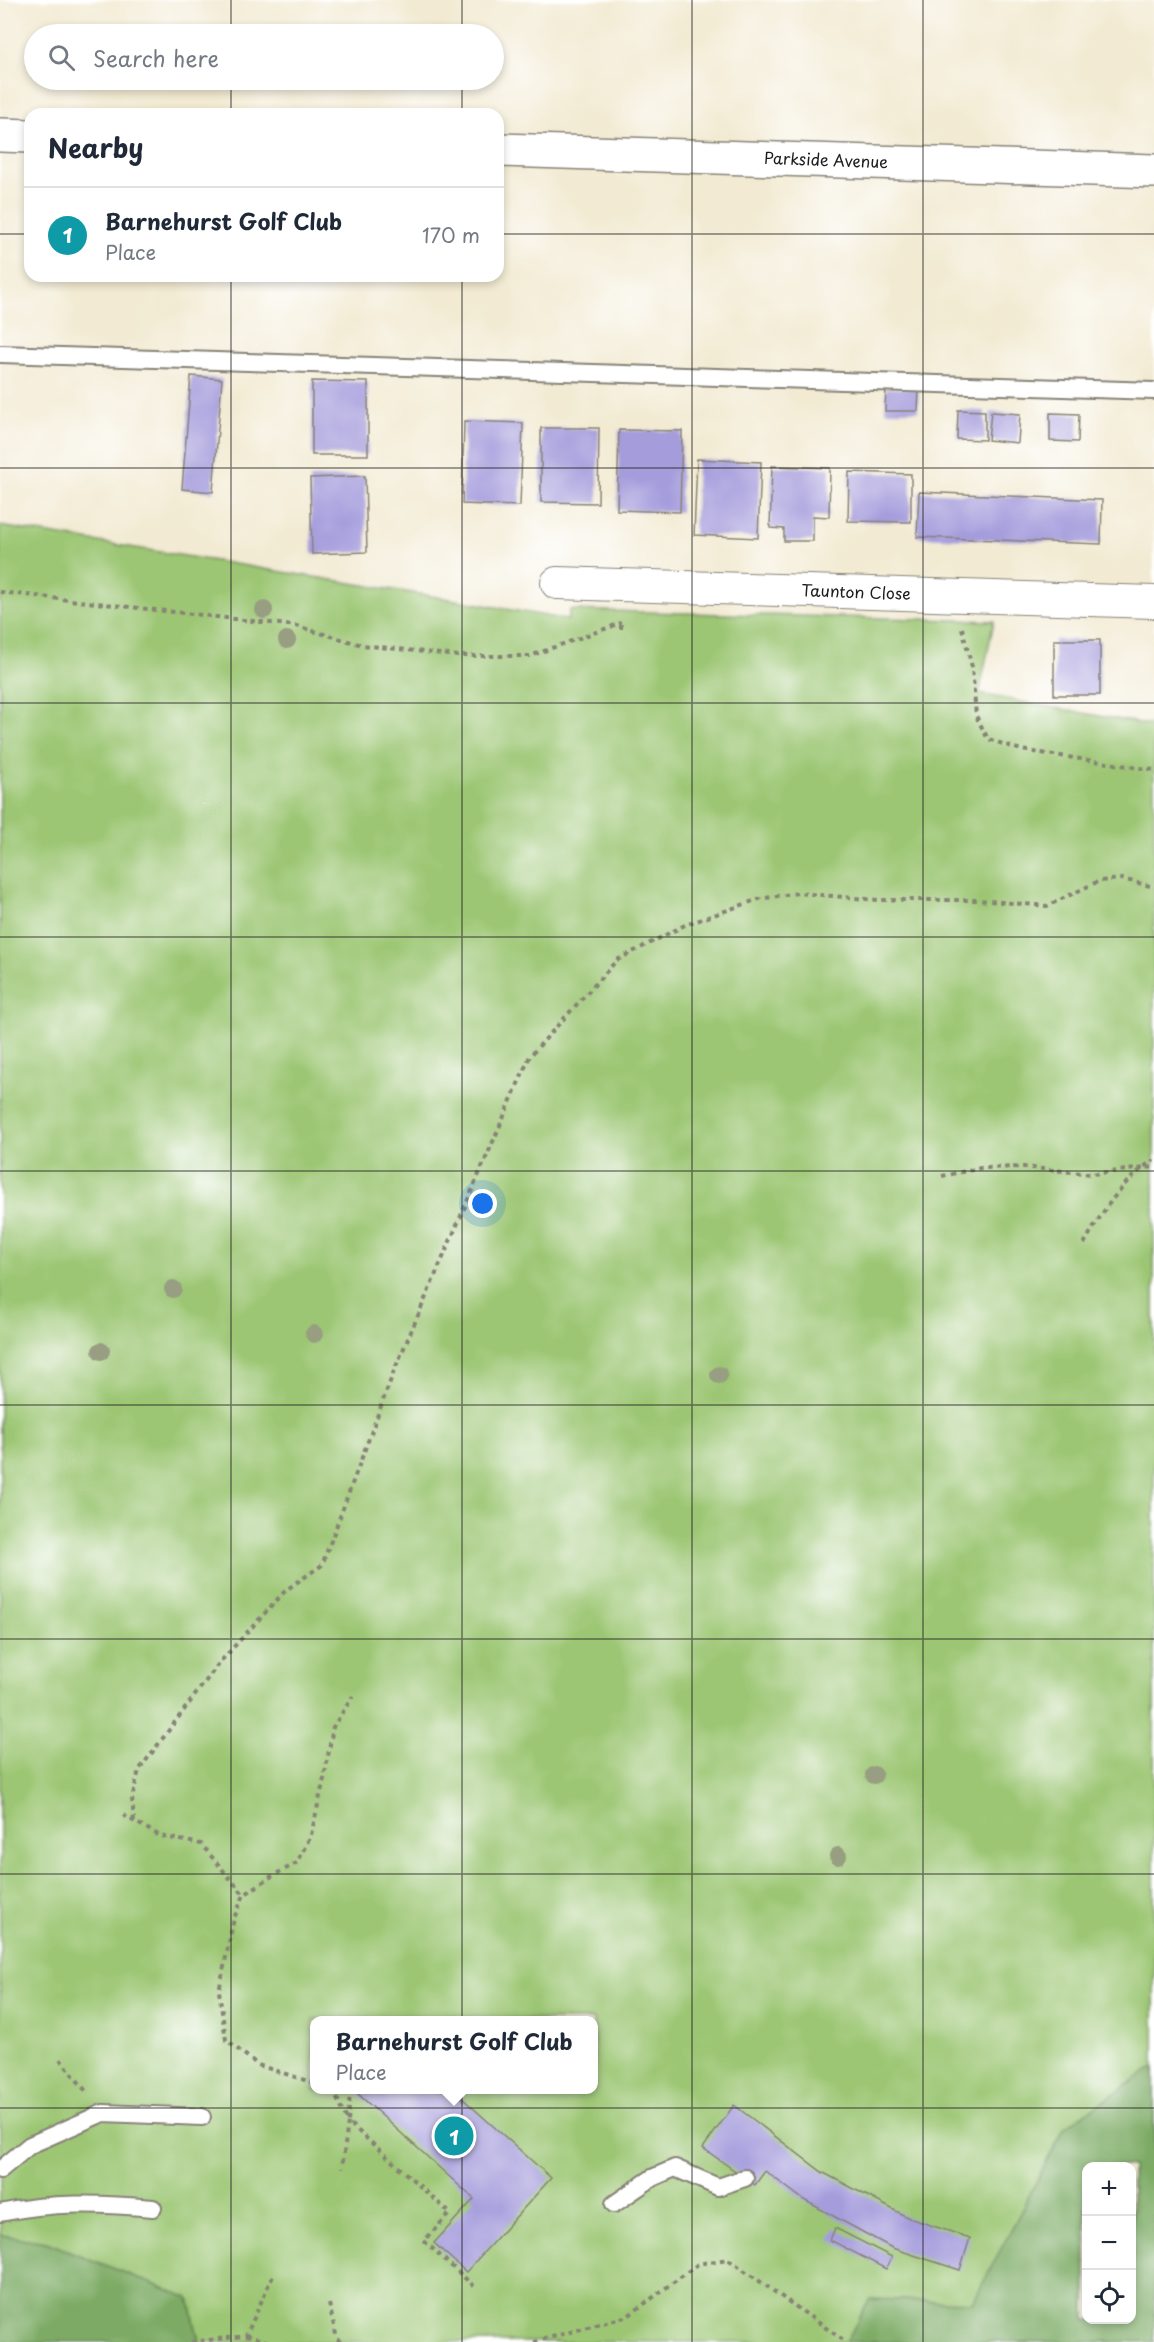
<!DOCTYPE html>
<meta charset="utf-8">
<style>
:root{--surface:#fff;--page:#f2f2f3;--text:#1f2937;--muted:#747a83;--line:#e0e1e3;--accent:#d1495b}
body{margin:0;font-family:"Playpen Sans",sans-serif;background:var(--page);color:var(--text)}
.controls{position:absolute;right:18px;bottom:18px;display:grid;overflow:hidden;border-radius:12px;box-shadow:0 3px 9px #0003}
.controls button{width:54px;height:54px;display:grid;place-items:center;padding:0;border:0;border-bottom:2px solid var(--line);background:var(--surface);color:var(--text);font:30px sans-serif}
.you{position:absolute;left:483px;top:1204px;width:21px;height:21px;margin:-15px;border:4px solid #fff;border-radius:50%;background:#1a73e8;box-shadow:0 0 0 9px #1a73e833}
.badge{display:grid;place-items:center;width:39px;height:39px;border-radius:50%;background:var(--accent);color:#fff;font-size:20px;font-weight:700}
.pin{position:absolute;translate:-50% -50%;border:3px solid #fff;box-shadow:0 2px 6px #0006}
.popup{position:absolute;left:310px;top:2016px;width:288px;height:78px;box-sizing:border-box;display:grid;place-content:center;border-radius:12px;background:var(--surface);filter:drop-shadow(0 2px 4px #0005);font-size:20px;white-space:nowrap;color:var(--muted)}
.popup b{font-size:22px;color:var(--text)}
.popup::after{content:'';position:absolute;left:50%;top:100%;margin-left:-12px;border:12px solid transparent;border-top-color:var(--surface)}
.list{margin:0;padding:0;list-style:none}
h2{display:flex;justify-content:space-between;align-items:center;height:78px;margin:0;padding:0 24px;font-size:26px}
h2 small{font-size:20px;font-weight:400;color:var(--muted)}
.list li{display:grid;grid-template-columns:39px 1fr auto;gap:18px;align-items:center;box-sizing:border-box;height:96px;padding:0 24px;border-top:2px solid var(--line)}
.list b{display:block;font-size:22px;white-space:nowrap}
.list p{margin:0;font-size:20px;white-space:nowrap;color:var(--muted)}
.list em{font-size:20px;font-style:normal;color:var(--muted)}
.icon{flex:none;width:33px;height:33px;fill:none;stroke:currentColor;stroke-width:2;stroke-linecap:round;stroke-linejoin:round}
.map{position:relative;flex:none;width:1154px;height:2342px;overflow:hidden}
.search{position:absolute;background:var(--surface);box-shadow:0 3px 9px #0003;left:24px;top:24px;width:480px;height:66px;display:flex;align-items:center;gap:15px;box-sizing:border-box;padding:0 21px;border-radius:33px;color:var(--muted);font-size:22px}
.panel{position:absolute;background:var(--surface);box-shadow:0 3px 9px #0003;left:24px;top:108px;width:480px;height:174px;border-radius:18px}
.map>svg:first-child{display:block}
.green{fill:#9cc673;stroke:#5c7148;stroke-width:1.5;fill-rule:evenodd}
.forest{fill:#7dab65;stroke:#4c6440;stroke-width:1.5;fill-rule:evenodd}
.building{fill:#a59cdc}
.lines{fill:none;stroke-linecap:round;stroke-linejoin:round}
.service-casing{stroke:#878377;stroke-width:20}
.minor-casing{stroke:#878377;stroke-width:34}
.tertiary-casing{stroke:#878377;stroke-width:36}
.path{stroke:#878377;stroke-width:4;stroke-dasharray:4.5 4.5;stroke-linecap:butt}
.service{stroke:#fff;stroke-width:16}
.minor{stroke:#fff;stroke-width:32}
.tertiary{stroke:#fff;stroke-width:33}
.tree{fill:#989e81}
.grid{fill:none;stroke:#1c1c1c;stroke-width:1.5;stroke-opacity:0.55}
.labels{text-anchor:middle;stroke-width:5;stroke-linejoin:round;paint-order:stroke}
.street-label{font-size:16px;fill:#1c1c1c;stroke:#fff}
</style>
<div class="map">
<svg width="1154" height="2342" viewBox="0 0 1154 2342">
<rect width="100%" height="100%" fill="#fff"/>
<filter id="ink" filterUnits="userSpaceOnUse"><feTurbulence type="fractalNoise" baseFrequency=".0167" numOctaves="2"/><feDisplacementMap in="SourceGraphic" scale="12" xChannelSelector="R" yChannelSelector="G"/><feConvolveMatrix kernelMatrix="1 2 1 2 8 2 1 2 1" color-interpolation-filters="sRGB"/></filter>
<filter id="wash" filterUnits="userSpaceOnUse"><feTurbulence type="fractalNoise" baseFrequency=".008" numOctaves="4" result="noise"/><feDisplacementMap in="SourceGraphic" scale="24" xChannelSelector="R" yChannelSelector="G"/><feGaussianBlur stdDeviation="1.35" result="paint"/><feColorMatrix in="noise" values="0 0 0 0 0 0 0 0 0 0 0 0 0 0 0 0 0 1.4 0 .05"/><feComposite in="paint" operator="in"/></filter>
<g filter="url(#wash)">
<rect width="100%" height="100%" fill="#f2ead2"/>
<!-- green -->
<path class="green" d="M0,526L468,602L568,620L570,610L994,621L979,694L1154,726V2342H199L188,2298L46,2242L0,2235ZM314,2020H594V2090H314ZM1086,2166H1132V2320H1086Z"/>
<!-- forest -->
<path class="forest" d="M1154,2067V2342H846L870,2299L973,2302L1065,2127ZM1086,2166H1132V2320H1086Z
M0,2235L46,2242L189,2298L199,2342H0Z"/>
<g id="blocks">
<!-- building -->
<path class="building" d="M191,376L222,379L213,492L182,489Z
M312,381L368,382V455H312Z
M886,388H919L918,411H885Z
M958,410L985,411V440L957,439Z
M991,412L1020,414L1018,443L988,440Z
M1050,413L1079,414L1078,442L1050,441Z
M464,421L523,423L520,506L462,504Z
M541,428H599L598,503L541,502Z
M619,430L682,431L680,512L617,510Z
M697,459L761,462L758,538L694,535Z
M772,466L830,468L829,517L813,516V541H784V529L770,528Z
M849,472L911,474V522L848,521Z
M365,476L367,552L312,554L310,478Z
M919,492L1102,500L1101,544L917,537Z
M1054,640H1100V695H1054Z
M362,2090H453L551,2178L466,2272L434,2243L474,2199L358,2094Z
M734,2105L822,2172L909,2218L970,2238L960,2270L892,2248L804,2200L765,2171L755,2185L703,2148Z
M835,2228L892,2257L886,2269L830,2240Z"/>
</g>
</g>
<g filter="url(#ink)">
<use href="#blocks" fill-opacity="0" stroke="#878377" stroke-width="1.5"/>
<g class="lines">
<defs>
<path id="service" d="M0,354L1154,391
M0,2170L30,2145L103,2113L202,2117
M614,2204L652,2178L675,2168L718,2187L745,2178
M0,2213C51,2202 101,2203 153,2208"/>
<path id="minor" d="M557,583L1154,602"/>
<path id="tertiary" d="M0,135L30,136
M498,150L1154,171"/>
</defs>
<!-- service casing -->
<use href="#service" class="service-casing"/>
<!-- minor casing -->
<use href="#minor" class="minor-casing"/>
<!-- tertiary casing -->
<use href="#tertiary" class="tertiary-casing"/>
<!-- path -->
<path class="path" d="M0,592L296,626L362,645L459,656H530L621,623
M962,628L972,667L976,716L988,739L1021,750L1154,770
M621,629V621
M942,1176L981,1168L1023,1167L1092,1174L1154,1167
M1084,1244C1102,1212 1122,1180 1154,1160
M123,1815L160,1836L201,1844L244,1895
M134,1821L132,1798L139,1770L220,1662L286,1590L322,1565L394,1371L530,1056L617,960L685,925L759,899L798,893L878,900H978L1047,906L1099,881L1122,879L1154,887
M60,2059L86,2091
M314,2083L258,2065L226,2040L219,1991L234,1918L244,1895L272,1876L297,1863L311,1835L324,1779L333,1727L353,1696
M333,2090L348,2122L342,2168
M350,2090L348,2122L450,2213L424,2241L477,2289
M329,2304L337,2339L341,2342
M246,2336L270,2342
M191,2342L246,2336L273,2275
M534,2342L628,2316L698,2264L728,2259L846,2342"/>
<!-- service -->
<use href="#service" class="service"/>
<!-- minor -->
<use href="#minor" class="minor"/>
<!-- tertiary -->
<use href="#tertiary" class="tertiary"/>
</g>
<!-- trees -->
<g class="tree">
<circle cx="264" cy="610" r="9"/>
<circle cx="287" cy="640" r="9"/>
<circle cx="173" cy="1289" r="9"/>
<circle cx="314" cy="1334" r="9"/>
<circle cx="101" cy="1351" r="9"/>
<circle cx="719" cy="1375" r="9"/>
<circle cx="874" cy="1775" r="9"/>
<circle cx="838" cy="1856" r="9"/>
</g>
</g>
<!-- grid -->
<path class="grid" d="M231,0V34M462,0V34M692,0V2342M923,0V2342M231,80V114M462,80V114M0,234H30M498,234H1154M231,276V2342M462,276V2342M0,468H1154M0,703H1154M0,937H1154M0,1171H1154M0,1405H1154M0,1639H1154M0,1874H1154M0,2108H1154"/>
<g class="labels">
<!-- street labels -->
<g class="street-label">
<text transform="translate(826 160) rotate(2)" y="6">Parkside Avenue</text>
<text transform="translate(856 592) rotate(2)" y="6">Taunton Close</text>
</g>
</g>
</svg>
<div class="controls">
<button>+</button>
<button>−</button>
<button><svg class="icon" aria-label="locate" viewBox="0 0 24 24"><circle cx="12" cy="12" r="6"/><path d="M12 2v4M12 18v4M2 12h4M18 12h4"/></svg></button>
</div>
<div class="you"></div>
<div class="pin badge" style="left:454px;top:2136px;background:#0f9aa8">1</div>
<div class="popup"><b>Barnehurst Golf Club</b>Place</div>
<div class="search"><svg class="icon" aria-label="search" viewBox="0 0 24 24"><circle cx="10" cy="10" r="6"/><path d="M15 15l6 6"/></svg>Search here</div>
<section class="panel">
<h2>Nearby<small></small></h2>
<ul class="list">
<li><span class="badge" style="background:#0f9aa8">1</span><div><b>Barnehurst Golf Club</b><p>Place</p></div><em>170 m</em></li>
</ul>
</section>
</div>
